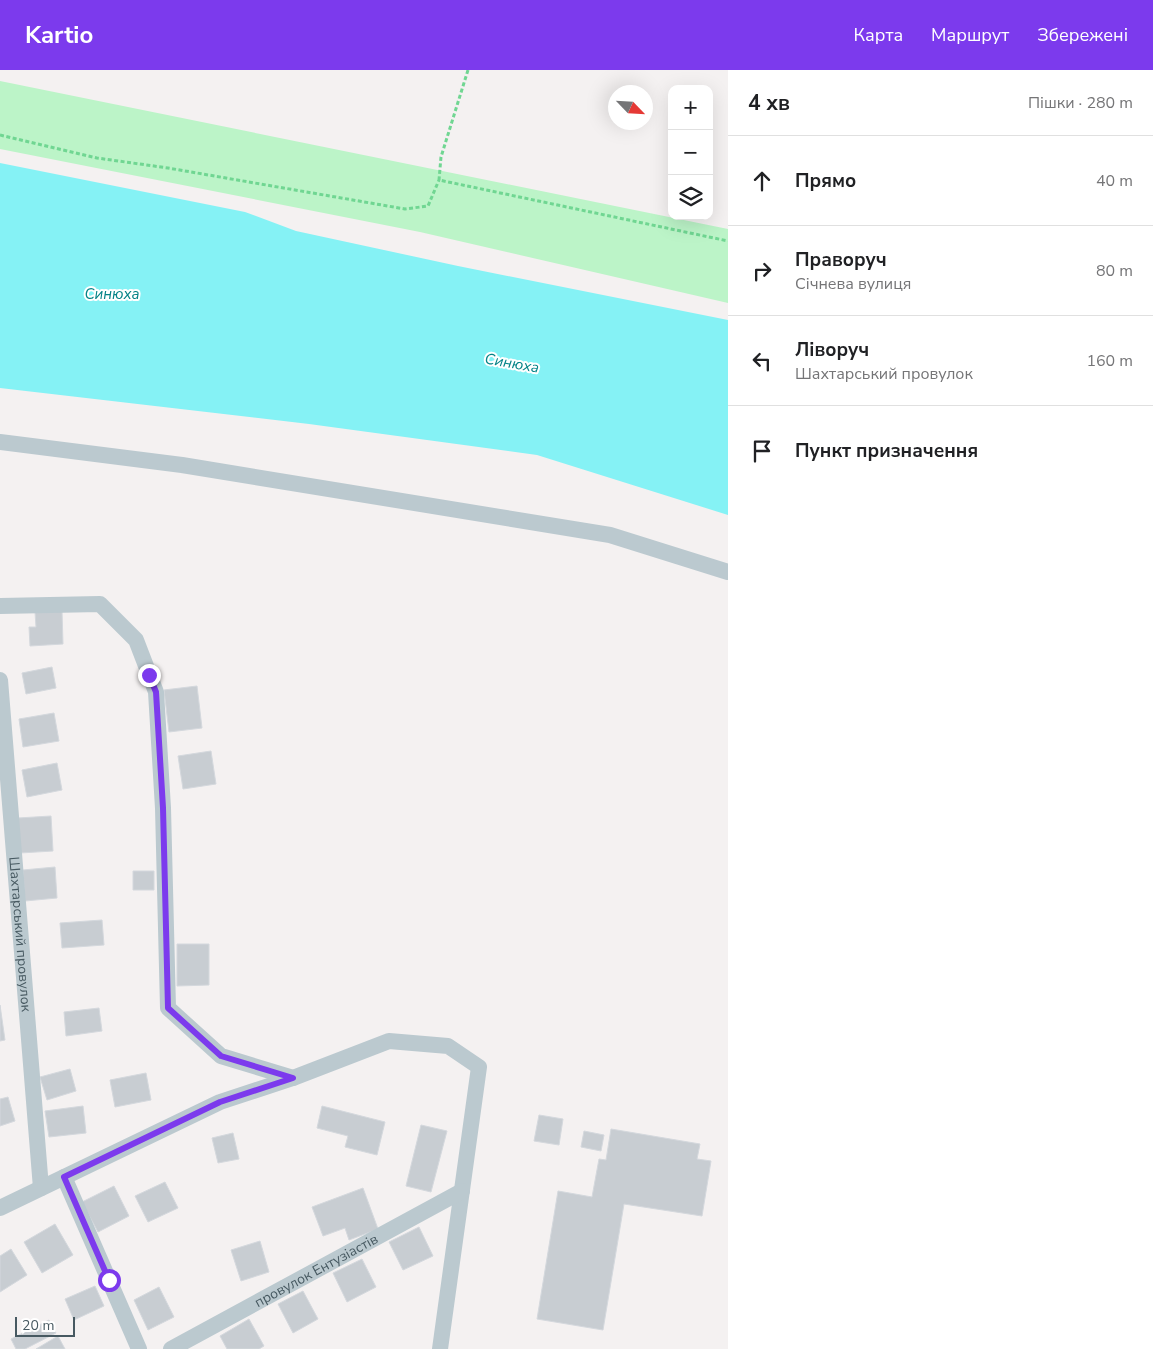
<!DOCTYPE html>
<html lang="uk">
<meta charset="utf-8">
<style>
:root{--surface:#fff;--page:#f6f6f6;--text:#202124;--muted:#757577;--line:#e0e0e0;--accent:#7c3aed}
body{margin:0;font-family:"Nunito Sans",sans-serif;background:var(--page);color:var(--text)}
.controls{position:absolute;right:15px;top:15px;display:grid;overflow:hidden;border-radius:10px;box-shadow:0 5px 20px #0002}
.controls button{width:45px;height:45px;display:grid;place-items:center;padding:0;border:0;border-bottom:1px solid var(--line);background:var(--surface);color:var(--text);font:25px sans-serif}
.compass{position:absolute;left:608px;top:15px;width:45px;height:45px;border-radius:50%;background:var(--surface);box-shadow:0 5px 20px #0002;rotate:115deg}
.scale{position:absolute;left:15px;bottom:12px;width:60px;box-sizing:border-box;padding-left:5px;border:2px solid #475961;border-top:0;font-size:14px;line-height:18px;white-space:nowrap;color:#475961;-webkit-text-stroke:4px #fff;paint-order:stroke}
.stop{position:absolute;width:15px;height:15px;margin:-11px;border:4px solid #7c3aed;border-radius:50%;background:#fff}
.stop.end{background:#7c3aed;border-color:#fff;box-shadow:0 1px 5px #0008}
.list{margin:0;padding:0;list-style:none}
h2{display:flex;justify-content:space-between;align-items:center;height:65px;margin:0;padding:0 20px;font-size:21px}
h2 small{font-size:16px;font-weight:400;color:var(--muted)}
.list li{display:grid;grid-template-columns:32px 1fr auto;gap:15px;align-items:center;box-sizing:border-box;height:90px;padding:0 20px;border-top:1px solid var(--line)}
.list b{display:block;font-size:19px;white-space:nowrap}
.list p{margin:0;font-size:16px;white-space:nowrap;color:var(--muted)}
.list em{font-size:16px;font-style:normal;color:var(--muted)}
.icon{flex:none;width:28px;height:28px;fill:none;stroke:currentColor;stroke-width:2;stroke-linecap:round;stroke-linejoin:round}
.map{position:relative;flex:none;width:728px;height:1279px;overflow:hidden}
header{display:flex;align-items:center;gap:30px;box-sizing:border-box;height:70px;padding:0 25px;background:var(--accent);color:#fff}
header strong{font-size:24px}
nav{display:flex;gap:28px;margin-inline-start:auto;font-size:18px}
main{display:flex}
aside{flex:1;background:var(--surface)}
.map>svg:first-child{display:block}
.green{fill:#bcf4c8}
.water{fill:#85f2f5}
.building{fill:#c8cdd2;stroke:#d4d8dd}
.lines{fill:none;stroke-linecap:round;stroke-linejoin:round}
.path{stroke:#70d692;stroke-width:3;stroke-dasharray:4 2.5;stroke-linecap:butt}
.minor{stroke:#bbc9cf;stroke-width:16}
.route{stroke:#7c3aed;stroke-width:6}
.labels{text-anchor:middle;stroke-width:4;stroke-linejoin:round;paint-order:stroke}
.street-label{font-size:14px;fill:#475961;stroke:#fff}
.water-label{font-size:15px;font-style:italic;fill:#058387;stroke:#fff}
</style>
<header>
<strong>Kartio</strong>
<nav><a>Карта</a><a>Маршрут</a><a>Збережені</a></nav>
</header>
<main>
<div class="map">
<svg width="728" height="1279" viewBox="0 0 728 1279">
<rect width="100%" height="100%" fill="#f4f1f1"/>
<!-- green -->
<path class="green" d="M0,11L728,159V233L420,162L0,79Z"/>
<!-- water -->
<path class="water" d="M0,93L245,142L296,161L458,196L728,250V445L537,385L309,354L0,318Z"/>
<!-- building -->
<path class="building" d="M62,541L63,574L30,576L29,557H36L35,542Z
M52,597L56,618L26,624L22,603Z
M197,616L202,658L169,662L164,620Z
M54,643L59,671L23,677L19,649Z
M211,681L216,714L183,719L178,686Z
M57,693L62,720L27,727L22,700Z
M51,746L53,781L20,783L18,748Z
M55,797L57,828L25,831L23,800Z
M133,801H154V820H133Z
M102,850L104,875L62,878L60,853Z
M177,874H209V915L177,916Z
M0,935L5,970L0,971Z
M99,938L102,961L66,966L64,942Z
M70,999L76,1021L47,1030L40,1007Z
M146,1003L151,1030L115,1037L110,1010Z
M8,1027L15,1051L0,1056V1029Z
M83,1036L86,1063L49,1067L45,1041Z
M322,1036L385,1052L377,1085L345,1077L348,1066L317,1058Z
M539,1045L563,1049L559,1075L534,1071Z
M421,1055L447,1061L431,1122L406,1116Z
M611,1059L700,1074L697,1089L711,1091L702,1146L624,1134L603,1260L537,1249L558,1121L592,1127L599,1089L606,1090Z
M584,1061L604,1065L601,1081L581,1077Z
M233,1063L239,1089L218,1093L212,1068Z
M165,1112L178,1138L148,1152L135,1126Z
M114,1116L129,1146L98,1162L82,1132Z
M363,1118L378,1159L349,1170L345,1158L323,1166L312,1137Z
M55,1154L73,1185L42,1203L24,1172Z
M419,1157L433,1186L403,1200L389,1172Z
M260,1171L269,1202L241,1211L231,1180Z
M11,1179L27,1205L0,1222V1186Z
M362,1189L376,1217L347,1232L333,1203Z
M95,1216L104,1236L74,1250L65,1229Z
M159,1217L174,1247L148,1260L134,1230Z
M303,1221L318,1249L293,1263L278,1234Z
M249,1249L264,1276L259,1279H227L220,1266Z
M49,1250L56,1263L25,1279H16L11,1269Z
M58,1266L65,1279H36Z"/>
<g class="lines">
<!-- path -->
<path class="path" d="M468,0L441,87L439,110L728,171
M0,65L97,88L168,98L405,139L428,136L439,110"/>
<!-- minor -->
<g class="minor">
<path d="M0,372L182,395L610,465L728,502"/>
<path d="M0,536L100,534L136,570L156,622L163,738L168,938L221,986L293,1008"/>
<path id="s1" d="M0,610L41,1118"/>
<path d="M64,1107L139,1279"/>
<path d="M0,1138L220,1032L293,1008L389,971L448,976L479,997L440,1279"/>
<path id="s2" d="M171,1279L462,1121"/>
</g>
</g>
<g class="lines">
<!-- route -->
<path class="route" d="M109,1210L64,1107L220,1032L293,1008L221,986L168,938L163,738L156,622L149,605"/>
</g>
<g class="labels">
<!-- street labels -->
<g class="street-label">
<text dy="5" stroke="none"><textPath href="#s1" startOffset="255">Шахтарський провулок</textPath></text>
<text dy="5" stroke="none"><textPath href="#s2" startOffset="165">провулок Ентузіастів</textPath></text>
</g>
<!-- water labels -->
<g class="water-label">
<text x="112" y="229">Синюха</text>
<text transform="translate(512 293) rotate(10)" y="5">Синюха</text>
</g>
</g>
</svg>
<div class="controls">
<button>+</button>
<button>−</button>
<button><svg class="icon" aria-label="layers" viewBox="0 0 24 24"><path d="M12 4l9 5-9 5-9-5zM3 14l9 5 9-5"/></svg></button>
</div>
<svg class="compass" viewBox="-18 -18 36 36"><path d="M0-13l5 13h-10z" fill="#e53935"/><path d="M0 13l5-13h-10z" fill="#757577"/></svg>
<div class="scale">20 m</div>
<div class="stop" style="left:109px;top:1210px"></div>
<div class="stop end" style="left:149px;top:605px"></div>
</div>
<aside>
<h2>4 хв<small>Пішки · 280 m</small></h2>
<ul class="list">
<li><svg class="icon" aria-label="ahead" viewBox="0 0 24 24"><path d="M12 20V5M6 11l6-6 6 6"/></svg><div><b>Прямо</b></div><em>40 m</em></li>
<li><svg class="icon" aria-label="right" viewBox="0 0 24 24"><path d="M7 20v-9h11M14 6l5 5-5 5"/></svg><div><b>Праворуч</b><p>Січнева вулиця</p></div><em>80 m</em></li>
<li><svg class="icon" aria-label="left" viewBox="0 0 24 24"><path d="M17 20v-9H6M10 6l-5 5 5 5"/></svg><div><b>Ліворуч</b><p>Шахтарський провулок</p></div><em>160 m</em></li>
<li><svg class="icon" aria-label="arrive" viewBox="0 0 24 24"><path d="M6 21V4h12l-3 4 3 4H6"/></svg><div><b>Пункт призначення</b></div></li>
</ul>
</aside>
</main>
